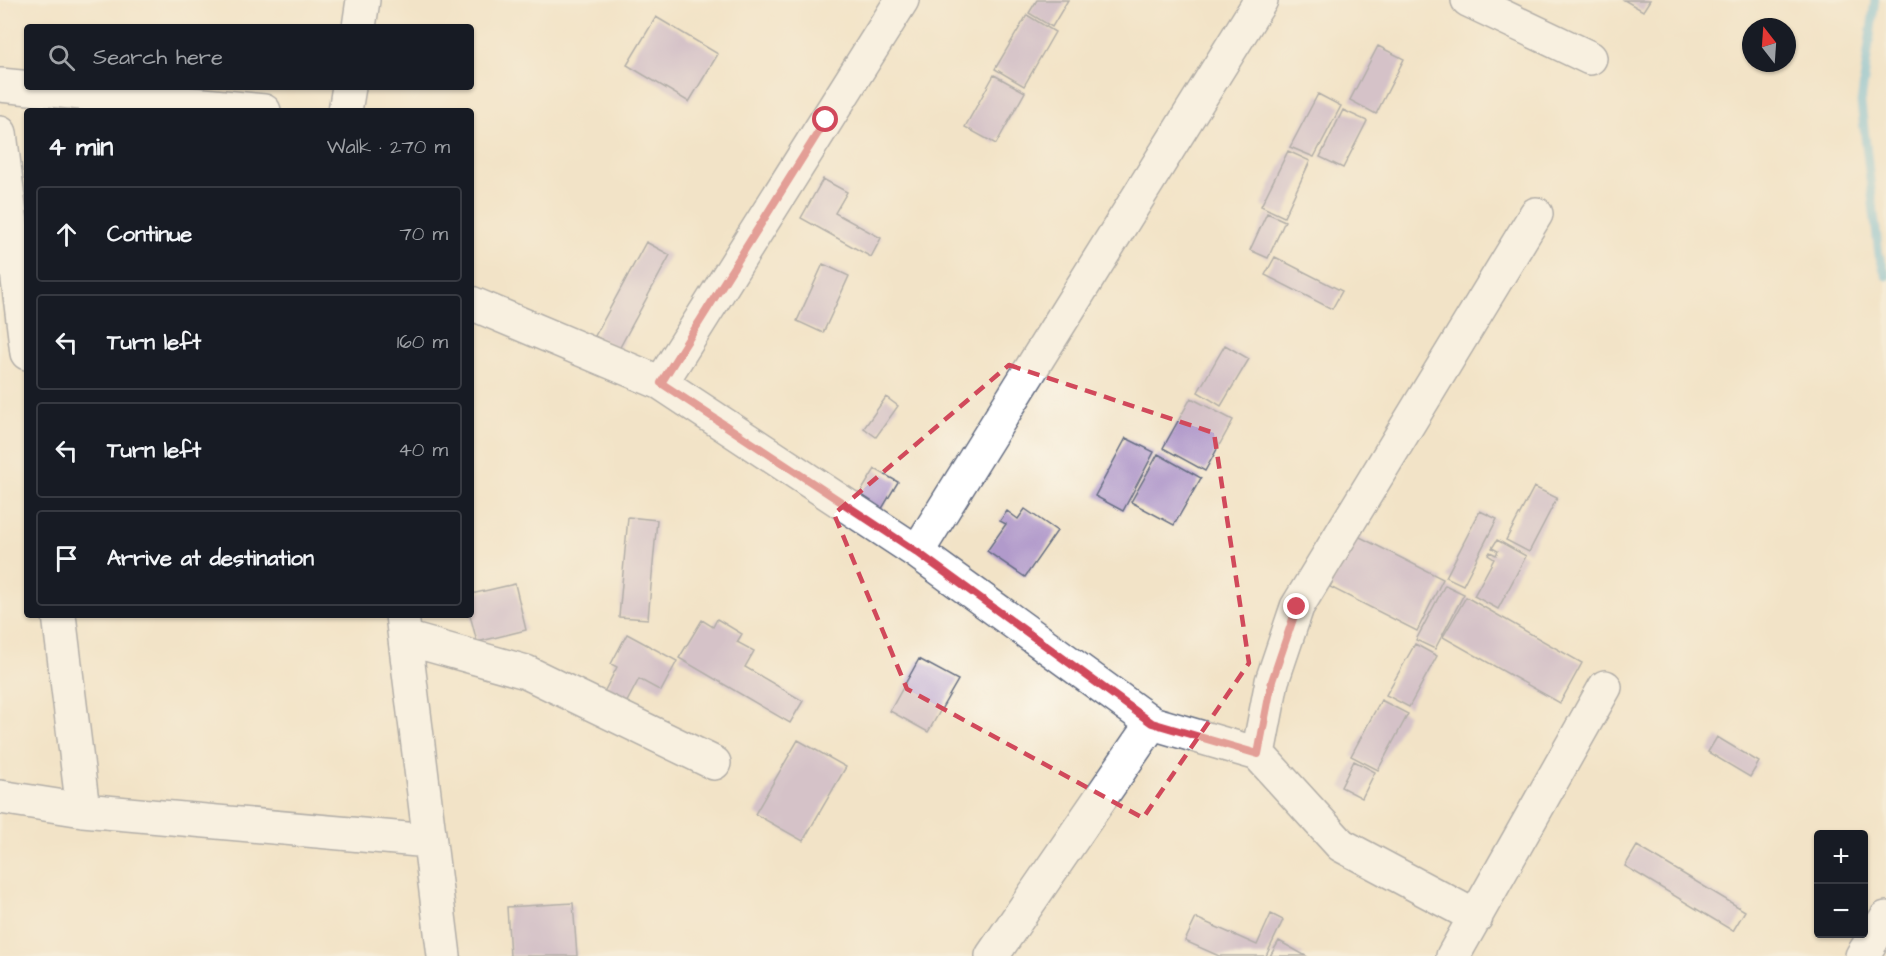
<!DOCTYPE html>
<meta charset="utf-8">
<style>
:root{--surface:#171b24;--page:#20242c;--text:#f1f3f6;--muted:#9ea1a6;--line:#363941}
body{margin:0;font-family:"Architects Daughter",sans-serif;background:var(--page);color:var(--text)}
.controls{position:absolute;right:18px;bottom:18px;display:grid;overflow:hidden;border-radius:6px;box-shadow:0 2px 4px #0004}
.controls button{width:54px;height:54px;display:grid;place-items:center;padding:0;border:0;border-bottom:2px solid var(--line);background:var(--surface);color:var(--text);font:30px sans-serif}
.compass{position:absolute;left:1742px;top:18px;width:54px;height:54px;border-radius:50%;background:var(--surface);box-shadow:0 2px 4px #0004;rotate:343deg}
.stop{position:absolute;width:18px;height:18px;margin:-14px;border:4px solid #d1495b;border-radius:50%;background:#fff}
.stop.end{background:#d1495b;border-color:#fff;box-shadow:0 2px 6px #0008}
.list{margin:0;padding:0;list-style:none}
h2{display:flex;justify-content:space-between;align-items:center;height:78px;margin:0;padding:0 24px;font-size:26px}
h2 small{font-size:20px;font-weight:400;color:var(--muted)}
.list li{display:grid;grid-template-columns:39px 1fr auto;gap:18px;align-items:center;box-sizing:border-box;height:96px;margin:0 12px 12px;padding:0 12px;border:2px solid var(--line);border-radius:6px}
.list b{display:block;font-size:22px;white-space:nowrap}
.list em{font-size:20px;font-style:normal;color:var(--muted)}
.icon{flex:none;width:33px;height:33px;fill:none;stroke:currentColor;stroke-width:2;stroke-linecap:round;stroke-linejoin:round}
.map{position:relative;flex:none;width:1886px;height:956px;overflow:hidden}
.search{position:absolute;background:var(--surface);box-shadow:0 2px 4px #0004;left:24px;top:24px;width:450px;height:66px;display:flex;align-items:center;gap:15px;box-sizing:border-box;padding:0 21px;border-radius:6px;color:var(--muted);font-size:22px}
.panel{position:absolute;background:var(--surface);box-shadow:0 2px 4px #0004;left:24px;top:108px;width:450px;height:510px;border-radius:6px}
.map>svg:first-child{display:block}
.lines{fill:none;stroke-linecap:round;stroke-linejoin:round}
.stream{stroke:#5bb5d9;stroke-width:9}
.building{fill:#b19acb}
.minor-casing{stroke:#666e83;stroke-width:36}
.minor{stroke:#fff;stroke-width:33}
.route{stroke:#d1495b;stroke-width:8}
.marked{fill:none;stroke:#d1495b;stroke-width:4.5;stroke-dasharray:12 8;stroke-linejoin:round}
</style>
<div class="map">
<svg width="1886" height="956" viewBox="0 0 1886 956">
<rect width="100%" height="100%" fill="#fbf7ec"/>
<filter id="ink" filterUnits="userSpaceOnUse"><feTurbulence type="fractalNoise" baseFrequency=".0167" numOctaves="2"/><feDisplacementMap in="SourceGraphic" scale="12" xChannelSelector="R" yChannelSelector="G"/><feConvolveMatrix kernelMatrix="1 2 1 2 8 2 1 2 1" color-interpolation-filters="sRGB"/></filter>
<filter id="wash" filterUnits="userSpaceOnUse"><feTurbulence type="fractalNoise" baseFrequency=".008" numOctaves="4" result="noise"/><feDisplacementMap in="SourceGraphic" scale="24" xChannelSelector="R" yChannelSelector="G"/><feGaussianBlur stdDeviation="1.35" result="paint"/><feColorMatrix in="noise" values="0 0 0 0 0 0 0 0 0 0 0 0 0 0 0 0 0 1.4 0 .05"/><feComposite in="paint" operator="in"/></filter>
<g filter="url(#wash)">
<rect width="100%" height="100%" fill="#f2e3c7"/>
<g class="lines">
<!-- stream -->
<path class="stream" d="M1875,0L1861,103L1879,255L1886,276"/>
</g>
<g id="blocks">
<!-- building -->
<path class="building" d="M1037,0H1068L1052,27L1029,13Z
M1624,0H1650L1643,11Z
M1027,15L1055,32L1024,86L995,69Z
M656,17L718,54L689,102L627,65Z
M1378,46L1404,59L1376,114L1350,100Z
M994,75L1025,92L996,144L965,127Z
M1318,94L1341,106L1314,157L1290,147Z
M1343,110L1367,121L1343,168L1320,157Z
M1288,151L1310,161L1284,217L1261,206Z
M823,179L847,192L835,213L881,238L871,257L801,218Z
M1267,213L1285,221L1268,258L1250,250Z
M646,242L670,255L619,349L595,336Z
M1275,257L1342,291L1332,309L1265,275Z
M823,264L849,276L823,333L797,321Z
M1225,345L1249,359L1221,406L1198,392Z
M886,397L898,406L876,437L864,428Z
M1191,398L1233,420L1205,471L1163,448Z
M1126,438L1154,452L1123,511L1095,496Z
M1158,454L1201,478L1174,525L1131,502Z
M875,469L898,482L880,512L857,498Z
M1534,487L1557,498L1529,552L1506,540Z
M1025,509L1057,531L1025,577L987,551L1006,524L1000,521L1007,511L1018,519Z
M1480,511L1497,519L1463,585L1446,577Z
M628,517L657,520L648,619L619,617Z
M1356,535L1443,579L1417,631L1330,587Z
M1497,540L1526,556L1498,609L1474,596L1494,559L1488,555L1490,552L1496,555L1498,551L1492,548Z
M515,584L526,630L477,642L470,615L471,594Z
M1445,585L1464,594L1435,649L1416,640Z
M1466,597L1582,663L1560,703L1443,637Z
M717,619L742,634L737,642L754,651L745,667L803,701L790,723L679,658L702,620L713,627Z
M627,634L677,661L661,691L639,679L621,713L589,706L599,689L604,692L617,667L611,664Z
M1415,644L1437,656L1409,707L1386,695Z
M919,659L958,680L928,732L890,711Z
M1381,700L1408,714L1378,770L1351,756Z
M1717,737L1759,762L1750,777L1708,752Z
M798,740L846,767L803,841L755,814Z
M1354,761L1375,772L1362,798L1341,787Z
M1637,846L1745,911L1733,931L1625,866Z
M573,903L577,956H510L507,907Z
M1271,914L1283,920L1266,956H1219L1185,941L1196,918L1257,945Z
M1279,941L1306,956H1270Z"/>
</g>
</g>
<g filter="url(#ink)">
<use href="#blocks" fill-opacity="0" stroke="#666e83" stroke-width="1.5"/>
<g class="lines">
<defs>
<path id="minor" d="M1468,0L1590,58
M359,27L363,0
M0,85L264,111
M345,111L349,87
M0,133L27,353
M471,303L661,383L917,552L1152,723L1258,754L1341,845L1476,917
M661,383L902,0
M917,552L1261,0
M59,615L83,810
M402,615L444,956
M405,638L526,672L714,763
M1258,754L1272,681L1297,607L1536,214
M0,797L83,810L429,841
M992,956L1152,723
M1453,956L1605,687
M1862,956L1886,918"/>
</defs>
<!-- minor casing -->
<use href="#minor" class="minor-casing"/>
<!-- minor -->
<use href="#minor" class="minor"/>
</g>
</g>
<g class="lines" filter="url(#ink)">
<!-- route -->
<path class="route" d="M826,120L661,383L917,552L1152,723L1258,754L1272,681L1297,607"/>
</g>
<!-- marked area -->
<path d="M0 0H1886V956H0ZM1009,365L1214,433L1249,663L1143,818L907,689L834,514Z" fill="#f2e3c7" fill-opacity=".55" fill-rule="evenodd"/>
<path class="marked" d="M1009,365L1214,433L1249,663L1143,818L907,689L834,514Z"/>
</svg>
<div class="controls">
<button>+</button>
<button>−</button>
</div>
<svg class="compass" viewBox="-18 -18 36 36"><path d="M0-13l5 13h-10z" fill="#e53935"/><path d="M0 13l5-13h-10z" fill="#9ea1a6"/></svg>
<div class="stop" style="left:826px;top:120px"></div>
<div class="stop end" style="left:1297px;top:607px"></div>
<div class="search"><svg class="icon" aria-label="search" viewBox="0 0 24 24"><circle cx="10" cy="10" r="6"/><path d="M15 15l6 6"/></svg>Search here</div>
<section class="panel">
<h2>4 min<small>Walk · 270 m</small></h2>
<ul class="list">
<li><svg class="icon" aria-label="ahead" viewBox="0 0 24 24"><path d="M12 20V5M6 11l6-6 6 6"/></svg><div><b>Continue</b></div><em>70 m</em></li>
<li><svg class="icon" aria-label="left" viewBox="0 0 24 24"><path d="M17 20v-9H6M10 6l-5 5 5 5"/></svg><div><b>Turn left</b></div><em>160 m</em></li>
<li><svg class="icon" aria-label="left" viewBox="0 0 24 24"><path d="M17 20v-9H6M10 6l-5 5 5 5"/></svg><div><b>Turn left</b></div><em>40 m</em></li>
<li><svg class="icon" aria-label="arrive" viewBox="0 0 24 24"><path d="M6 21V4h12l-3 4 3 4H6"/></svg><div><b>Arrive at destination</b></div></li>
</ul>
</section>
</div>
